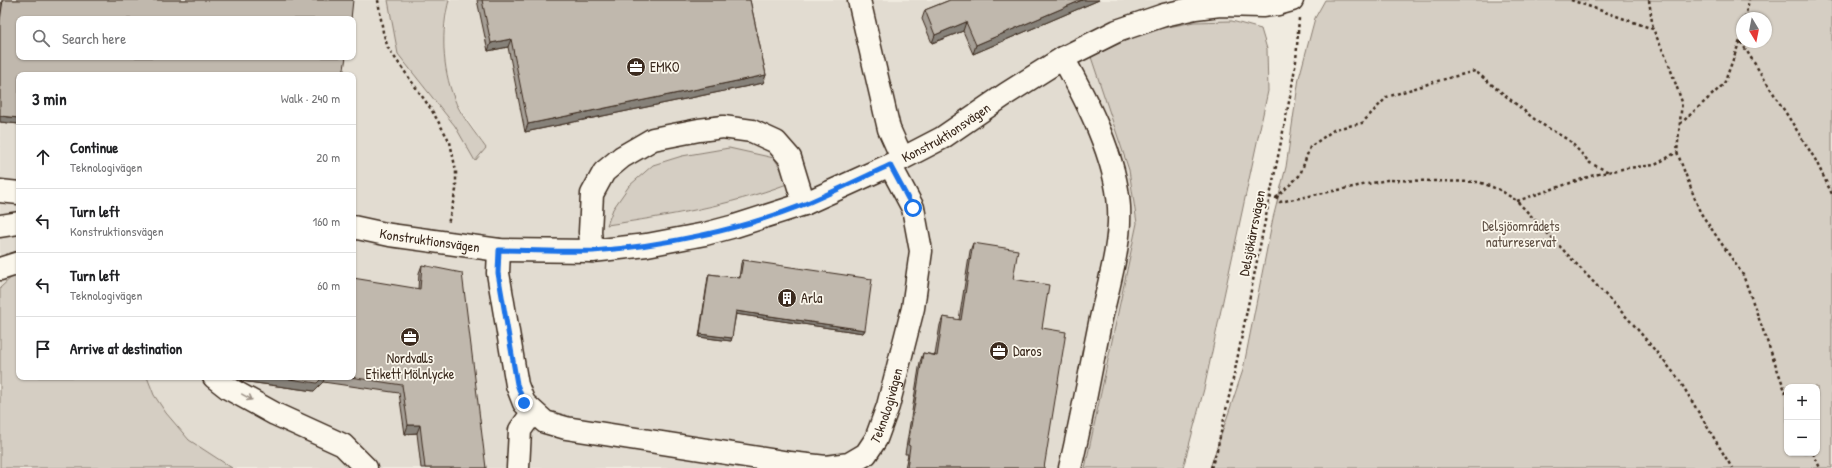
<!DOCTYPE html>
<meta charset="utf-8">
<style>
:root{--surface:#fff;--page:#f2f2f2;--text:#202124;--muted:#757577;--line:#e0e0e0}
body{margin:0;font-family:"Patrick Hand",sans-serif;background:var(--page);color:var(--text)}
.controls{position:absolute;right:12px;bottom:12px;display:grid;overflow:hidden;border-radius:8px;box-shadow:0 1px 3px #0004}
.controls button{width:36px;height:36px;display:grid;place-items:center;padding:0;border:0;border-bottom:1px solid var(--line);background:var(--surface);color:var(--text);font:20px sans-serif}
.compass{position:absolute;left:1736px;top:12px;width:36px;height:36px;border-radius:50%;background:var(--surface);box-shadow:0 1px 3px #0004;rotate:170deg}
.stop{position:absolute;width:12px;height:12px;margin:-9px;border:3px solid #1a73e8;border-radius:50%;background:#fff}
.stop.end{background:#1a73e8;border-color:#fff;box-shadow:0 1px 4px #0008}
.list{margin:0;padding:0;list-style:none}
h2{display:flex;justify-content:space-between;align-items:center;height:52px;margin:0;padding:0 16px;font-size:17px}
h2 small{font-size:13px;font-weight:400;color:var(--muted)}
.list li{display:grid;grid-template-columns:26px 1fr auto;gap:12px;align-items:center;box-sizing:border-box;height:64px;padding:0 16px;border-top:1px solid var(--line)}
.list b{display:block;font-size:15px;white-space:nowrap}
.list p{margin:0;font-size:13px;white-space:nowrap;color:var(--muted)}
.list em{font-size:13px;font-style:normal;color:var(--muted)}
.icon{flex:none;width:22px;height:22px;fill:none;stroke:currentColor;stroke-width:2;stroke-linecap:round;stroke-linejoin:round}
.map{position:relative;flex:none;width:1832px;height:468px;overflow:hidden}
.search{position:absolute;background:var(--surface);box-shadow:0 1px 3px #0004;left:16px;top:16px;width:340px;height:44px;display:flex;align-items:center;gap:10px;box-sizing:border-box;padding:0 14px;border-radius:8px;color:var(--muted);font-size:15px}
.panel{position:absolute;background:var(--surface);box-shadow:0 1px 3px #0004;left:16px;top:72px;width:340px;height:308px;border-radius:8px}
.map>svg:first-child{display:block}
.built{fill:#e2dcd1;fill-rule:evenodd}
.green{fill:#d5cec3;stroke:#887c70;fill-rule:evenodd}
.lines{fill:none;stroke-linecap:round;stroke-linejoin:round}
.minor-casing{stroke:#3b2a1e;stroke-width:25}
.path{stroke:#3b2a1e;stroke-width:2.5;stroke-dasharray:3 3;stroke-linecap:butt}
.minor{stroke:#fbf7ec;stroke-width:22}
.wall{fill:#a59e95;stroke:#3b2a1e}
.shaded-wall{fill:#868179;stroke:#3b2a1e}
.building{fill:#c0b8ad;stroke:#3b2a1e}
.oneway{stroke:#9b9085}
.route{stroke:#1a73e8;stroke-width:5}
.labels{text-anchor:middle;stroke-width:3.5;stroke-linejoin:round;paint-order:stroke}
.poi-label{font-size:14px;fill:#3b2a1e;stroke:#fbf7ec;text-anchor:start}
.street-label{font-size:14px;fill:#3b2a1e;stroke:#fbf7ec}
.park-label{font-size:14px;fill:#625347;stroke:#fbf7ec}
</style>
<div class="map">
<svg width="1832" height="468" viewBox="0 0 1832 468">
<rect width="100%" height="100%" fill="#f0ebe0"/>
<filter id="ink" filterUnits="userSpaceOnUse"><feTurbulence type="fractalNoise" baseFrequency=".025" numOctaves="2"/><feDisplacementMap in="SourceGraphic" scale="8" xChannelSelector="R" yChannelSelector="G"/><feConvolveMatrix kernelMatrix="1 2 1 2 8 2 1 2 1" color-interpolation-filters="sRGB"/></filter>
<g filter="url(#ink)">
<!-- built -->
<path class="built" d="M0,0H388L398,54L455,126L475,161L486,148L454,99L446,71L444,40L449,0H1233L1232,21L1194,22L1092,58L1129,170L1137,223L1085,468H232L189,440L166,413L154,395L147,377H353V75H19V272L15,274L0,288ZM19,19H353V57H19ZM729,148L722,204L679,214L607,225L653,165L682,156Z"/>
<!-- green -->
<path class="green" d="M388,0H449C441,31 442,68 454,98C459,113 476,134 486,148L475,161L455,126L398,54Z
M1325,0H1832V468H1210L1243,370L1273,218L1286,167L1299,78L1315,18ZM1742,18H1766V42H1742ZM1787,387H1817V453H1787Z
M1232,21L1261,29L1267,49L1268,91L1204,389L1183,468H1085L1137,223L1129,170L1091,57L1143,32L1194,22Z
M729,148L774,158L784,174L787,184C728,206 668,216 607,225L613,209L629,186L653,165L682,156Z
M19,272V377H147L154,395L166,413L189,440L232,468H0V288L15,274Z"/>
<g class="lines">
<defs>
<g id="minor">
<path d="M859,0L889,129L902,158"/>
<path d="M1063,58C1087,101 1116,157 1119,207C1121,245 1108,286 1100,323C1090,372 1082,419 1070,468"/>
<path d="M0,191L19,193"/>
<path d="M0,226L19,223"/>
<path id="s1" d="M353,227L390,235L499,250L592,251L647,245L705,234L735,226L804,204L890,165L942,138L1006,94L1063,58L1117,31L1164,15L1195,8L1220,5L1262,6L1278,4L1292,0"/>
<path id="s2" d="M499,250L498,273L517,385L524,403L545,422L566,428L790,463L826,467L849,464L866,454L876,439L888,406L913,308L921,251L913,208L890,165"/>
<path d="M592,251L590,232L592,194L604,172L622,157L653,139L699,130L723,127L752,131L776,142L790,158L804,204"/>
<path d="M0,269L19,263"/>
<path d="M214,377L228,388L275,414L343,445L366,468"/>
<path d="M518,468L520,430L533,412"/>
</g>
</defs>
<!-- minor casing -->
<use href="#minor" class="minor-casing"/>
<!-- path -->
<path class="path" d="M378,0L383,32L388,48L431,109L450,142L456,171V190L448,224
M1571,0L1653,29L1668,62L1682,102L1677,152L1700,212L1743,275L1787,396
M1649,0L1653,29
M1745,18L1749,0
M1741,42L1815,159L1832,194
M1680,124L1724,84L1742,35
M1269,197L1276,198L1280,202L1387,180L1479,182L1500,190L1517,201L1633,324L1678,378L1732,468
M1276,198L1300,175L1310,147L1335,129L1362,123L1387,97L1434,82L1475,71L1538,122L1570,141L1590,163L1609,172
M1517,201L1594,175L1627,168L1655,165L1677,152
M1813,453L1820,468
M1211,468L1217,450L1235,370L1291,92L1296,61L1299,18"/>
<!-- minor -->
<use href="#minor" class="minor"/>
</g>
<!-- wall -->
<path class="wall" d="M2,0H353L19,75V124L0,122V11Z
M477,0H750L766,75L763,83L525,132L508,47L488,51Z
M950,0H1099L973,54L963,31L932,43L922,19L925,10Z
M973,243L1013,279L1042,328L1044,468H905L908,454H905L920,362L923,353L935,355L940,325L943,317L959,320L970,251Z
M743,260L865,330L863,333L736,314L731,341L699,337L708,277L709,274L739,278L741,263Z
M422,265L486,468H421L417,433L405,434L399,393L323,382L314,391L241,381L235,377H353L418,289L419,273Z"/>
<!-- shaded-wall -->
<path class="shaded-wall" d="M1082,0H1099L973,54L976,45Z
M966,22L963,31L932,43L935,35Z
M511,39L508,47L488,51L491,43Z
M766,75L763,83L525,132L528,124Z
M0,116L19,118V124L0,122Z
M736,311L865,330L863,333L735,314Z
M700,334L732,338L731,341L699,337Z
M243,377H325L323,382L314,391L241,381Z
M408,425H420L417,433L405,434Z"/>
<!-- building -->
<path class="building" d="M3,0H353L351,19H19V57H346L343,75H19V118L0,116V21Z
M482,0H750L766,75L528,124L511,39L491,43Z
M950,0H1082L976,45L966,22L935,35L925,10Z
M973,243L1018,250L1013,279L1049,285L1042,328L1066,332L1044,468H907L910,446L908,445L923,353L937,356L943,317L961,320Z
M743,260L872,279L865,330L736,311L732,338L700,334L709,274L740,278Z
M422,265L462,273L486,468H425L420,425H408L402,385L350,377H353V278L420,289Z
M275,377H323L317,383Z"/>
<!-- one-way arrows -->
<defs><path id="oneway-shaft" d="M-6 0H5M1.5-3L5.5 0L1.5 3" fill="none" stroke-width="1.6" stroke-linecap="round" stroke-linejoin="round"/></defs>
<use class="oneway" href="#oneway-shaft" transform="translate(247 397) rotate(29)"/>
</g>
<g class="lines" filter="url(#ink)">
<!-- route -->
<path class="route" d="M524,403L517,384L498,273L499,250C530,250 562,252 593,251C662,246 740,230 805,204C833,192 862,178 890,165L913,208"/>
</g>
<!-- icons -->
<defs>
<symbol id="office-disc" viewBox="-11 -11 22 22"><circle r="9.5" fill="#3b2a1e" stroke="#fbf7ec"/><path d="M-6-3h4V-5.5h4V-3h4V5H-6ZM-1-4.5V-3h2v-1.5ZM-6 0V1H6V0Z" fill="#fff"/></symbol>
<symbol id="building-disc" viewBox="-11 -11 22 22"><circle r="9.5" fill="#3b2a1e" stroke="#fbf7ec"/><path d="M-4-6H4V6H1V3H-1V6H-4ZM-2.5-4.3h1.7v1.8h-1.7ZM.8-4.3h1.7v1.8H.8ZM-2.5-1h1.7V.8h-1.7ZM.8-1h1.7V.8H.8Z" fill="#fff"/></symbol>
</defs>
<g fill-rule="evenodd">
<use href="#office-disc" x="625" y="56" width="22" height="22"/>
<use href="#building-disc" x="776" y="287" width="22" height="22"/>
<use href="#office-disc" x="399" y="326" width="22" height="22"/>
<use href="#office-disc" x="988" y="340" width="22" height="22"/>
</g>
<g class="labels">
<!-- poi labels -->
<g class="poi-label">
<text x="650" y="72">EMKO</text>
<text x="801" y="303">Arla</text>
<text x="1013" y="356">Daros</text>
<text x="410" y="363" text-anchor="middle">Nordvalls<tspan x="410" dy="16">Etikett Mölnlycke</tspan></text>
</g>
<!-- street labels -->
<g class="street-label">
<text dy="5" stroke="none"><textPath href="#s1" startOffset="618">Konstruktionsvägen</textPath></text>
<text transform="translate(1252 233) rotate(-79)" y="5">Delsjökärrsvägen</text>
<text dy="5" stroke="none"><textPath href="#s1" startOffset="78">Konstruktionsvägen</textPath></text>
<text dy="5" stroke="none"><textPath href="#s2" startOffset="565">Teknologivägen</textPath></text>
</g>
<!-- park labels -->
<g class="park-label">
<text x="1521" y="231">Delsjöområdets<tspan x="1521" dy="16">naturreservat</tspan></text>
</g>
</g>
</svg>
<div class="controls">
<button>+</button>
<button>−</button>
</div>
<svg class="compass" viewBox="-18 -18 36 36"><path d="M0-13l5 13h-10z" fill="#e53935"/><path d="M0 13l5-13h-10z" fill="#757577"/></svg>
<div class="stop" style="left:913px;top:208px"></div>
<div class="stop end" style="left:524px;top:403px"></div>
<div class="search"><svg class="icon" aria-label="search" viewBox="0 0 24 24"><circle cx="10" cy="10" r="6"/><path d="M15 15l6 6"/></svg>Search here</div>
<section class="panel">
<h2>3 min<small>Walk · 240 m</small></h2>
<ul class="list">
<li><svg class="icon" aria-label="ahead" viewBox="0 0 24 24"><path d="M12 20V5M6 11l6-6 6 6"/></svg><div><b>Continue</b><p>Teknologivägen</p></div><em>20 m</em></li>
<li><svg class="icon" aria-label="left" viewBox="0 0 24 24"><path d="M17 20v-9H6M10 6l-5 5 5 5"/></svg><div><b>Turn left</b><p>Konstruktionsvägen</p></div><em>160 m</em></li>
<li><svg class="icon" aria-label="left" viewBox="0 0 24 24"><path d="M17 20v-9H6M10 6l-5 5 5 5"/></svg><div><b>Turn left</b><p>Teknologivägen</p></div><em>60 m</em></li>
<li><svg class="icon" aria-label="arrive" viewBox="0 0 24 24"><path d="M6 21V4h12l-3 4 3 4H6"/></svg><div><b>Arrive at destination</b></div></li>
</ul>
</section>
</div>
